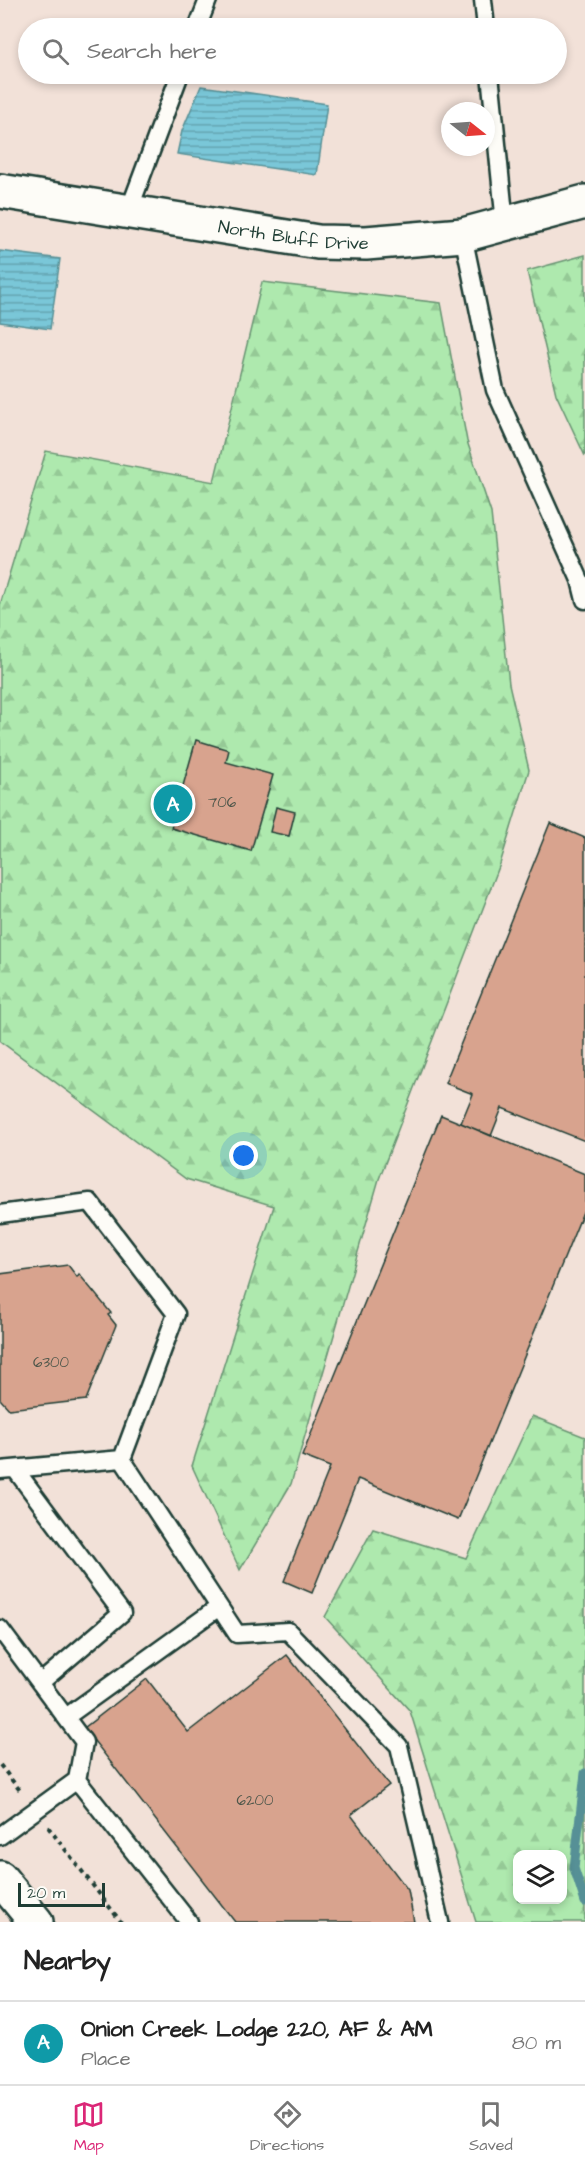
<!DOCTYPE html>
<style>
:root{--surface:#fff;--page:#f6f6f6;--text:#222;--muted:#767676;--line:#e0e0e0;--accent:#db2777}
body{margin:0;font-family:"Architects Daughter",sans-serif;background:var(--page);color:var(--text)}
.controls{position:absolute;right:18px;bottom:18px;display:grid;overflow:hidden;border-radius:12px;box-shadow:0 3px 9px #0003}
.controls button{width:54px;height:54px;display:grid;place-items:center;padding:0;border:0;border-bottom:2px solid var(--line);background:var(--surface);color:var(--text);font:30px sans-serif}
.compass{position:absolute;left:441px;top:102px;width:54px;height:54px;border-radius:50%;background:var(--surface);box-shadow:0 3px 9px #0003;rotate:107deg}
.scale{position:absolute;left:18px;bottom:15px;width:87px;box-sizing:border-box;padding-left:6px;border:3px solid #1f3d34;border-top:0;font-size:16px;line-height:21px;white-space:nowrap;color:#1f3d34;-webkit-text-stroke:4px #fdfcf7;paint-order:stroke}
.you{position:absolute;left:244px;top:1156px;width:21px;height:21px;margin:-15px;border:4px solid #fff;border-radius:50%;background:#1a73e8;box-shadow:0 0 0 9px #1a73e833}
.badge{display:grid;place-items:center;width:39px;height:39px;border-radius:50%;background:var(--accent);color:#fff;font-size:20px;font-weight:700}
.pin{position:absolute;translate:-50% -50%;border:3px solid #fff;box-shadow:0 2px 6px #0006}
.list{margin:0;padding:0;list-style:none}
h2{display:flex;justify-content:space-between;align-items:center;height:78px;margin:0;padding:0 24px;font-size:26px}
h2 small{font-size:20px;font-weight:400;color:var(--muted)}
.list li{display:grid;grid-template-columns:39px 1fr auto;gap:18px;align-items:center;box-sizing:border-box;height:84px;padding:0 24px;border-top:2px solid var(--line)}
.list b{display:block;font-size:22px;white-space:nowrap}
.list p{margin:0;font-size:20px;white-space:nowrap;color:var(--muted)}
.list em{font-size:20px;font-style:normal;color:var(--muted)}
.icon{flex:none;width:33px;height:33px;fill:none;stroke:currentColor;stroke-width:2;stroke-linecap:round;stroke-linejoin:round}
.map{position:relative;flex:none;width:585px;height:1922px;overflow:hidden}
.search{position:absolute;background:var(--surface);box-shadow:0 3px 9px #0003;left:18px;right:18px;top:18px;height:66px;display:flex;align-items:center;gap:15px;box-sizing:border-box;padding:0 21px;border-radius:33px;color:var(--muted);font-size:22px}
.sheet{height:162px;background:var(--surface)}
nav{display:flex;justify-content:space-around;align-items:center;box-sizing:border-box;height:84px;border-top:2px solid var(--line);background:var(--surface);font-size:16px;color:var(--muted)}
nav a{display:grid;justify-items:center;gap:3px}
nav .on{color:var(--accent)}
.map>svg:first-child{display:block}
.forest{fill:url(#forest-firs);stroke:#669371;stroke-width:1.5;fill-rule:evenodd}
.water{fill:url(#water-rules);stroke:#569096;stroke-width:1.5}
.lines{fill:none;stroke-linecap:round;stroke-linejoin:round}
.stream{stroke:#569096;stroke-width:9}
.building{fill:#d8a38e;stroke:#1f3d34;stroke-width:1.5}
.lane-casing{stroke:#1f3d34;stroke-width:21}
.street-casing{stroke:#1f3d34;stroke-width:38}
.secondary-casing{stroke:#1f3d34;stroke-width:38}
.path{stroke:#1f3d34;stroke-width:4;stroke-dasharray:4.5 4.5;stroke-linecap:butt}
.lane{stroke:#fdfcf7;stroke-width:16}
.street{stroke:#fdfcf7;stroke-width:33}
.secondary{stroke:#fdfcf7;stroke-width:33}
.labels{text-anchor:middle;stroke-width:4.5;stroke-linejoin:round;paint-order:stroke}
.number-label{font-size:15px;fill:#4d564a}
.street-label{font-size:18px;fill:#1f3d34;stroke:#fdfcf7}
</style>
<div class="map">
<svg width="585" height="1922" viewBox="0 0 585 1922">
<defs>
<pattern id="forest-firs" width="22" height="20" patternUnits="userSpaceOnUse" patternTransform="scale(1.5)"><rect width="22" height="20" fill="#aee9ae"/><path d="M5 1l3.5 6h-7zM16 11l3.5 6h-7z" fill="#95c996"/></pattern>
<pattern id="water-rules" width="6" height="5" patternUnits="userSpaceOnUse" patternTransform="scale(1.5)"><rect width="6" height="5" fill="#7ac7d8"/><path d="M0 2.5h6" fill="none" stroke="#63a3b0"/></pattern>
</defs>
<rect width="100%" height="100%" fill="#f2e1d8"/>
<filter id="ink" filterUnits="userSpaceOnUse"><feTurbulence type="fractalNoise" baseFrequency=".0167" numOctaves="2"/><feDisplacementMap in="SourceGraphic" scale="12" xChannelSelector="R" yChannelSelector="G"/><feConvolveMatrix kernelMatrix="1 2 1 2 8 2 1 2 1" color-interpolation-filters="sRGB"/></filter>
<g filter="url(#ink)">
<!-- forest -->
<path class="forest" d="M585,255V456L556,394L527,271Z
M262,282L441,303L467,441L491,513L509,684L529,770L500,864L379,1179L291,1484L240,1570L192,1466L274,1206L186,1179L0,1041V605L46,451L214,482Z
M532,1416L585,1437V1922H476L410,1711L325,1617L373,1529L466,1558ZM562,1854V1900H518V1854Z"/>
<!-- water -->
<path class="water" d="M201,86L327,104L317,175L177,154L182,131Z
M0,251L60,259L50,329L0,322Z"/>
<g class="lines">
<!-- stream -->
<path class="stream" d="M585,1773L574,1868L585,1902"/>
</g>
<!-- building -->
<path class="building" d="M196,740L229,750L226,762L273,775L251,851L171,828Z
M276,807L295,812L289,836L270,832Z
M550,823L585,838V1141L502,1108L491,1136L461,1123L473,1094L445,1083Z
M441,1115L585,1174V1207L458,1520L358,1479L312,1593L284,1581L330,1467L302,1456Z
M68,1265L77,1277L79,1274L111,1313L108,1315L116,1325L86,1400L9,1409L0,1399V1274Z
M287,1655L389,1785L351,1815L408,1890L414,1922H235L84,1728L147,1679L188,1732Z"/>
<g class="lines">
<defs>
<path id="lane" d="M483,0L486,28
M197,28L208,0
M490,74L505,224
M128,213L180,74
M463,235L495,390L580,580L585,600
M0,1214L90,1202L176,1314L122,1459L0,1470
M122,1459L237,1634L288,1631L399,1746L440,1922
M15,1469L122,1613L40,1683
M0,1629L84,1742L77,1780L0,1836
M66,1717L219,1607
M77,1780L189,1922"/>
<g id="street">
<path id="s1" d="M0,191L318,242L366,243L463,235L585,202"/>
</g>
<path id="secondary" d="M0,1878L36,1922"/>
</defs>
<!-- lane casing -->
<use href="#lane" class="lane-casing"/>
<!-- street casing -->
<use href="#street" class="street-casing"/>
<!-- secondary casing -->
<use href="#secondary" class="secondary-casing"/>
<!-- path -->
<path class="path" d="M0,1765L22,1793
M48,1827L121,1922"/>
<!-- lane -->
<use href="#lane" class="lane"/>
<!-- street -->
<use href="#street" class="street"/>
<!-- secondary -->
<use href="#secondary" class="secondary"/>
</g>
</g>
<g class="labels">
<!-- number labels -->
<g class="number-label">
<text x="222" y="807">706</text>
<text x="51" y="1367">6300</text>
<text x="255" y="1805">6200</text>
</g>
<!-- street labels -->
<g class="street-label">
<text dy="6" stroke="none"><textPath href="#s1" startOffset="297">North Bluff Drive</textPath></text>
</g>
</g>
</svg>
<div class="controls">
<button><svg class="icon" aria-label="layers" viewBox="0 0 24 24"><path d="M12 4l9 5-9 5-9-5zM3 14l9 5 9-5"/></svg></button>
</div>
<svg class="compass" viewBox="-18 -18 36 36"><path d="M0-13l5 13h-10z" fill="#e53935"/><path d="M0 13l5-13h-10z" fill="#767676"/></svg>
<div class="scale">20 m</div>
<div class="you"></div>
<div class="pin badge" style="left:173px;top:804px;background:#0f9aa8">A</div>
<div class="search"><svg class="icon" aria-label="search" viewBox="0 0 24 24"><circle cx="10" cy="10" r="6"/><path d="M15 15l6 6"/></svg>Search here</div>
</div>
<section class="sheet">
<h2>Nearby<small></small></h2>
<ul class="list">
<li><span class="badge" style="background:#0f9aa8">A</span><div><b>Onion Creek Lodge 220, AF &amp; AM</b><p>Place</p></div><em>80 m</em></li>
</ul>
</section>
<nav>
<a class="on"><svg class="icon" aria-label="map" viewBox="0 0 24 24"><path d="M3 6l6-2 6 2 6-2v14l-6 2-6-2-6 2zM9 4v14M15 6v14"/></svg>Map</a>
<a><svg class="icon" aria-label="directions" viewBox="0 0 24 24"><path d="M12 3l9 9-9 9-9-9zM9 14v-3h6M13 9l2 2-2 2"/></svg>Directions</a>
<a><svg class="icon" aria-label="saved" viewBox="0 0 24 24"><path d="M7 4h10v16l-5-4-5 4z"/></svg>Saved</a>
</nav>
